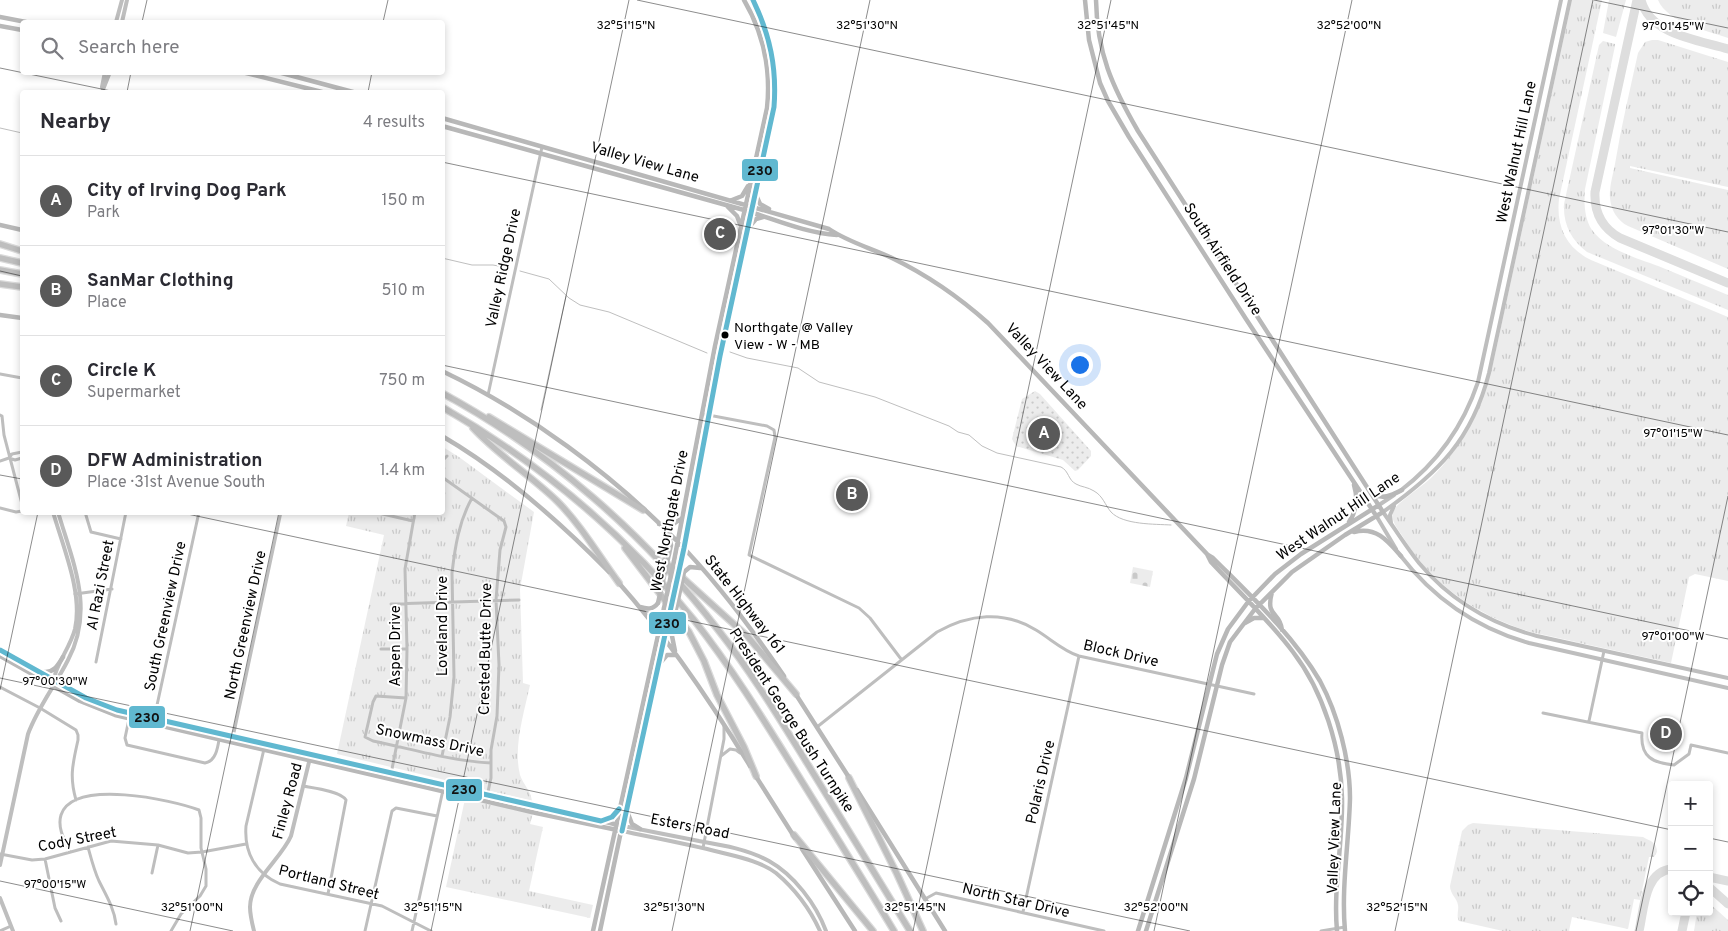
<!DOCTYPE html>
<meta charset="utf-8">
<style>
:root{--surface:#fff;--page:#f2f2f3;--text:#2b2b33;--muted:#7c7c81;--line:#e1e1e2;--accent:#595959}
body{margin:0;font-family:Overpass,sans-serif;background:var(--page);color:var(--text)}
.controls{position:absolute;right:15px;bottom:15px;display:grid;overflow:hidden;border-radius:5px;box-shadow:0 2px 8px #0003}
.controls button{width:45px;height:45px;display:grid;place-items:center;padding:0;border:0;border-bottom:1px solid var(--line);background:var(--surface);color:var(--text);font:25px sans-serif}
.you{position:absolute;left:1079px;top:364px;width:18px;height:18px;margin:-12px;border:4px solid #fff;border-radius:50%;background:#1a73e8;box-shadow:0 0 0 8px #1a73e833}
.badge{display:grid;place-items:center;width:32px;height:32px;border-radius:50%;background:var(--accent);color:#fff;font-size:16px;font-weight:700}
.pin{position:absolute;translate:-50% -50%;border:2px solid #fff;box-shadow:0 1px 5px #0006}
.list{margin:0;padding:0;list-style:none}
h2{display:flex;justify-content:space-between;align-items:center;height:65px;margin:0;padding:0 20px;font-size:21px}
h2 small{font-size:16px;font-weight:400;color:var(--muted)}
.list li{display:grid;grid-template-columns:32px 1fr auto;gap:15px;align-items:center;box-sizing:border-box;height:90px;padding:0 20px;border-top:1px solid var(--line)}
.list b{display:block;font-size:19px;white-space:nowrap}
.list p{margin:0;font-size:16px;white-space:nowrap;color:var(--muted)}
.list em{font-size:16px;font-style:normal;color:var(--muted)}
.icon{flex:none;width:28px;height:28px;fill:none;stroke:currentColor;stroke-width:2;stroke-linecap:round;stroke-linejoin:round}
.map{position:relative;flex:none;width:1728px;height:931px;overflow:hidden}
.search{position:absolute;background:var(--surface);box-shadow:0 2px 8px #0003;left:20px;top:20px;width:425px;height:55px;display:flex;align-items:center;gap:12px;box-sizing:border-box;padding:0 18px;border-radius:5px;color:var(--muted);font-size:19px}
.panel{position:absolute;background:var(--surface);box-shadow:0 2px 8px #0003;left:20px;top:90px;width:425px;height:425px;border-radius:5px}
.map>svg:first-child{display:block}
.grass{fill:url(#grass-tufts)}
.cemetery{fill:url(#cemetery-stones)}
.park{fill:url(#park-dots)}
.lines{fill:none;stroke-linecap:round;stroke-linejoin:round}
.stream{stroke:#bfbfbf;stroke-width:1}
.taxiway{stroke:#dedede;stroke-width:9}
.motorway-casing{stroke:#dbdbdb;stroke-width:8}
.minor{stroke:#bebebe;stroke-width:3}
.tertiary{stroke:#bebebe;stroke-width:4}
.secondary{stroke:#b8b8b8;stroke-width:4.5}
.motorway{stroke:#bebebe;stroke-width:5.5}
.secondary-bridge{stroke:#b8b8b8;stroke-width:4.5}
.bus-1-casing{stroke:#fff;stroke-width:9}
.bus-1{stroke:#60b8d0;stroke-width:5}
.ticks{fill:none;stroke:#000;stroke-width:1;stroke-opacity:0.45}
.bus-dot{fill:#000;stroke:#fff;stroke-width:2}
.labels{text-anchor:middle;stroke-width:4;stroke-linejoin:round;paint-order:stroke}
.bus-label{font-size:14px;fill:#000;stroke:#fff;text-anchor:start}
.street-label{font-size:15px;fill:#000;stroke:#fff}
.ticks-label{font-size:12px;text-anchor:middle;fill:#000;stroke:#fff;stroke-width:4;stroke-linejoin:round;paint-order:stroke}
.line-badge{stroke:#fff;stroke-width:2}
.pale-badge-label{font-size:14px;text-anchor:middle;font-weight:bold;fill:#111}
</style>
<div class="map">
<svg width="1728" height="931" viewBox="0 0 1728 931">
<defs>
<pattern id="grass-tufts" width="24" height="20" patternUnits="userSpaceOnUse" patternTransform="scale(1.25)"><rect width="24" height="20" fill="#ececec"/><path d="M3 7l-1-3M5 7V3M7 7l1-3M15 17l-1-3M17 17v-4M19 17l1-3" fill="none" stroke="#c9c9c9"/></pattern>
<pattern id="cemetery-stones" width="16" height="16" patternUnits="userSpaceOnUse" patternTransform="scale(1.25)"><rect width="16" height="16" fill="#ececec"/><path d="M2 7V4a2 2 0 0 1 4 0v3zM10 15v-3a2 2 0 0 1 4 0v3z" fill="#c9c9c9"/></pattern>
<pattern id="park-dots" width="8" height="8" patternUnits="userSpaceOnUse" patternTransform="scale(1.25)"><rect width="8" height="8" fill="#ececec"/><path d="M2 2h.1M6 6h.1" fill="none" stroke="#c9c9c9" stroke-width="1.8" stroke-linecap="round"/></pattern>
</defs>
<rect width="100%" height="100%" fill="#fff"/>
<!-- grass -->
<path class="grass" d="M1572,0H1602L1559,199C1556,226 1566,248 1591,260L1728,317V581L1695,574L1689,577L1671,663L1531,632C1478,616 1432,585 1403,537C1398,529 1389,520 1394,510C1398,502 1423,486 1431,478C1465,445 1483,404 1494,359Z
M1609,0H1626L1616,37L1603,33Z
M1658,0H1728V38C1706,30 1668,23 1658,0Z
M1652,40H1658L1728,62V187L1630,166V168L1728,190V269L1628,226C1618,221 1611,211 1610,198C1609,187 1613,175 1615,164C1621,127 1630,90 1638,53L1645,42Z
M1603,41L1615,44V46L1585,189C1584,202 1584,218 1592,230C1607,251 1641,259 1663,268C1685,277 1706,286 1728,295V310L1587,252C1571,240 1563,224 1564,204L1599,45Z
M443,447L459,457L534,512L520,589L523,683L530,685C524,713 513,747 520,775C523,784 531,791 532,801L337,754L384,535L346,526L349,513L442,512Z
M465,799L533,813L530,824L543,827L529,891L593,905L590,918L446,887Z
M1473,823L1643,837C1650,841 1657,842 1657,852L1654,857H1649L1640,900L1634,899L1628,929L1572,917L1569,931H1503L1459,921C1456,915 1459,911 1458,905C1457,898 1450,894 1450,886L1462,831L1468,825Z
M1709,903L1728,920V931H1694L1697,912H1709Z"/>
<!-- cemetery -->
<path class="cemetery" d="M1133,567L1153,571L1150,587L1130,583Z"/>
<!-- park -->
<path class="park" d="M1035,391L1040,394L1091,451V456L1078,470L1075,471L1063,460L1016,446L1012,439L1022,399Z"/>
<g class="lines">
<!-- stream -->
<path class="stream" d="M0,128L22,133
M442,258L472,265H493L509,268
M520,271L549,279L569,298L580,305L609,312L707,353
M730,352L747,358L798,368L819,382L875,397L949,426L958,432L969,435L982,446L997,453L1061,467C1069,471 1068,480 1076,484C1081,487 1088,487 1094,491C1103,496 1105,505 1111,512C1123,525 1155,524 1171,525
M541,410L566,296"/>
<!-- taxiway -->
<path class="taxiway" d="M1637,0L1595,192C1594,213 1602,228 1620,238L1728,283
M1641,0C1650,35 1698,40 1728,49
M1709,877L1728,881
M1709,887L1728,904
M1639,931C1644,910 1644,871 1672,869
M1682,931L1686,912"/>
<defs>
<path id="motorway" d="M0,244L22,251
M0,258L22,263
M0,270L22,274
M0,284L22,287
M442,393C549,451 645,534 719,631C752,673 779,718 807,763C841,819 876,875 910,931
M442,407C538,462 625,534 694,620C731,667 762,717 793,767C827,822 861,876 894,931
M489,417L643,510
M473,428C499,456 530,475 557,501C581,525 599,556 619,583
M625,548L689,632L704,661L717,695L744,747L756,776
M664,561L748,637L796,694
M849,778L897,874L923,931
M794,835L873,931"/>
</defs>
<!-- motorway casing -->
<use href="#motorway" class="motorway-casing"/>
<!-- minor -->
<path class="minor" d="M0,374L22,378
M488,395L542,147
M703,414L767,426L774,430L775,437L749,555L859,608L870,618L901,659
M0,415L2,416L4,435L22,504
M22,452L12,454L9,458L15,460L22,458
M0,461L9,458
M442,461L447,456
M442,477L504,521L506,527L500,550L496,600L499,665L497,716L491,750V778L486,801
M0,508L16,512L22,511
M85,512L91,532L121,539
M374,512L413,521
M75,594L112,589
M391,604L519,600
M381,649H407
M96,662L126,512
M0,687L40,708L76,730L78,735V740C73,763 69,776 76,800
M406,698L376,696L373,702L365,737L373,741C412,749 451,761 491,763
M1543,713L1642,733C1640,757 1653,763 1674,765L1689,754L1691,745L1728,753
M129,719L125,738L127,745L205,763C217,761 218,745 220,734
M154,719L199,512
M1589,721L1604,651
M817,727L937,632C969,614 1004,610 1036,630C1051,639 1063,651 1079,656L1254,694
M232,742L281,512
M264,749L246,826C244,852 255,873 280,884L382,906L431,931
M442,756L450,717L454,677L452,573C455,547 459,521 472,498
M721,756L730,749L736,750L740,753
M390,779L406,698L407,649L405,569L415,512
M303,786C314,788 341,791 346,800L328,894
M88,847C91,858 94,870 99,881C106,895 114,908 116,924
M703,848L724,739V726
M70,852C65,841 57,828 61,815C73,778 173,800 199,810L201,818V848L206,869V886L200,896L181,914L171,931
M0,854L32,860L45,859L111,841L158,845L188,853L202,852L246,844
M45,859L55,908L61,921
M152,873L158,845
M925,899L936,893L1104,931
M1023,912L1079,656
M0,931L11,926
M365,931L392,811L396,808L437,816
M412,931L443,790
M1321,931L1345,927"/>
<!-- tertiary -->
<path class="tertiary" d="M1570,0L1489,373C1472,440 1438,473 1383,512C1395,529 1406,547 1419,563C1450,600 1491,624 1537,636L1728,678
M116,22L122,0
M122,22L127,0
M102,87L105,72
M102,92L110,72
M1400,491C1437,463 1463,427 1478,382L1561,0
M1379,505L1394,495
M53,512C63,547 83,593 75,629C70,648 56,664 53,682
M1377,517L1396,549
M1391,523L1390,515L1394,506
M1400,555C1433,598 1476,628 1529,643L1728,688
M623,826C648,831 674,836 699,841C722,845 747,849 769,861C794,875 816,904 826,931
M622,831C655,838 687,844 719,852C739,857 760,861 776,873C795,889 810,909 820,931
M0,865L28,734C38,707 55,686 68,660C95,609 73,563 58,512
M0,898L13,931
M254,931C252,923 250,915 250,907C250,881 281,859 291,836L310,758"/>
<!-- secondary -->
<path class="secondary" d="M1085,0L1089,40L1100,83L1108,101L1129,137L1246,319L1377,517
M1096,0C1097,53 1112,86 1138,131L1383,512L1345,535L1292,572L1255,609L1230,642L1222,665L1194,779L1146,931
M0,17L26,22
M0,26L22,30
M242,72L322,92
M278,72L353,92
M442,118L829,229C848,242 871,248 892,258C927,275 959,297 988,323L1207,554L1211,562C1238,591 1269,620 1293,652C1323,691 1341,748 1342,798C1343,842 1333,887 1337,931
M442,126L744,210C774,219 805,233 837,235
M756,195L760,204L769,209
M732,200L742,196L748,186
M727,206L737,216L740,224
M0,225L22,230
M750,226L756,219L763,217
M0,315L22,318
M442,371C528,412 612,474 678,542C718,583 752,629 784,676
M442,436C504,472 559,521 609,572
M1373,494C1383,500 1392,495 1402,490
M1349,522C1357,510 1358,499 1354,485
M659,524L672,525L682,518
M1354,532C1376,526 1388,541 1401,556
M668,533L671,545L669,554
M1208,555L1213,558C1251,596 1293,635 1320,681C1338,714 1350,761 1350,798C1349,842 1341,887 1345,931
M674,561L715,346L767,108C771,70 764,34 744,0
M684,572L690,567L700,568
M679,574L720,356L774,107C778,68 772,35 753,0
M618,582C668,638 711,702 750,766
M1272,592C1265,618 1280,611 1282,630
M640,607C647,609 653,610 658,603
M673,623L672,636L675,651
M1245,623L1254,618H1263
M0,650L86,698L117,710L623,826
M0,656L80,701L115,715L536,813L622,831
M661,662L667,655H676
M44,672C54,673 58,665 63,657
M795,693L850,779
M755,775L795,838
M857,790L945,931
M627,811L632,824L640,829
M602,821L612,817L618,810
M802,849L855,931
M593,931L664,608
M600,931L635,765L670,614
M1138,931L1186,778L1217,654L1228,629L1248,602L1275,574L1301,554L1379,505"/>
<!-- motorway -->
<use href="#motorway" class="motorway"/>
<!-- secondary-bridge -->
<path class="secondary-bridge" d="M658,603L669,554
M664,608L674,561
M670,614L679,574
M673,623L684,572"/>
<defs>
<path id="bus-1" d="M0,650L86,698L117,710L601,821L612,817L619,809
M622,831L684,548L720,356L774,107C777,68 770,35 753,0"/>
</defs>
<!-- bus-1 casing -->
<use href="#bus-1" class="bus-1-casing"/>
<!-- bus-1 -->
<use href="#bus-1" class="bus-1"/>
</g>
<!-- ticks -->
<path class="ticks" d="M637,0L1728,232M1594,0L1728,28M142,22L147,0M383,22L388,0M0,68L116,92M127,92L131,72M368,92L372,72M442,162L1728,435M0,271L22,276M442,365L1728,639M0,475L22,479M178,512L1672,830M0,678L1190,931M0,690L38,512M1709,838L1728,842M0,881L233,931M190,931L279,512M431,931L629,0M672,931L870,0M913,931L1111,0M1154,931L1352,0M1395,931L1593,0M1636,931L1728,496"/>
<!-- markers -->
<circle class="bus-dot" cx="725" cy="335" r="4.5"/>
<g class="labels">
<!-- bus labels -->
<g class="bus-label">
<text x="734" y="332">Northgate @ Valley<tspan x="734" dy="17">View - W - MB</tspan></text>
</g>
<!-- street labels -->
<g class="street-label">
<text transform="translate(1516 152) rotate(-78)" y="5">West Walnut Hill Lane</text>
<text transform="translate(645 162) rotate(16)" y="5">Valley View Lane</text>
<text transform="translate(1223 259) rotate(57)" y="5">South Airfield Drive</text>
<text transform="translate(503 268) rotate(-78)" y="5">Valley Ridge Drive</text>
<text transform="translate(1047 366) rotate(47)" y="5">Valley View Lane</text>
<text transform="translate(1338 516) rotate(-34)" y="5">West Walnut Hill Lane</text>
<text transform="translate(669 521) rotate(-79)" y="5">West Northgate Drive</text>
<text transform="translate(100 585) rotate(-79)" y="5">Al Razi Street</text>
<text transform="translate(745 604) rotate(52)" y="5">State Highway 161</text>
<text transform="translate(165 616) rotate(-78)" y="5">South Greenview Drive</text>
<text transform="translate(245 625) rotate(-78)" y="5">North Greenview Drive</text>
<text transform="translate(442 626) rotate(-90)" y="5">Loveland Drive</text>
<text transform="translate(395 646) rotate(-90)" y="5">Aspen Drive</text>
<text transform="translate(485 649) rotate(-89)" y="5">Crested Butte Drive</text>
<text transform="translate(1121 653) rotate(13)" y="5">Block Drive</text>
<text transform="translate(792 720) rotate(57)" y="5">President George Bush Turnpike</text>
<text transform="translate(430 740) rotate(12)" y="5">Snowmass Drive</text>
<text transform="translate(1040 782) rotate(-77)" y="5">Polaris Drive</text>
<text transform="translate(287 801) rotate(-75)" y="5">Finley Road</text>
<text transform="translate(690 826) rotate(11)" y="5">Esters Road</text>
<text transform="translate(1334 838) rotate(-88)" y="5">Valley View Lane</text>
<text transform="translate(77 839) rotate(-11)" y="5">Cody Street</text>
<text transform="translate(329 882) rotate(14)" y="5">Portland Street</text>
<text transform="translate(1016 900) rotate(13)" y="5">North Star Drive</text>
</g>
</g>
<g class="ticks-label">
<text x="626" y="29">32°51'15"N</text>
<text x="867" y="29">32°51'30"N</text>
<text x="1108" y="29">32°51'45"N</text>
<text x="1349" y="29">32°52'00"N</text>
<text x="1673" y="30">97°01'45"W</text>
<text x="1673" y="234">97°01'30"W</text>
<text x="1673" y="437">97°01'15"W</text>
<text x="1673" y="640">97°01'00"W</text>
<text x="55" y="685">97°00'30"W</text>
<text x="55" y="888">97°00'15"W</text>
<text x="192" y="911">32°51'00"N</text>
<text x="433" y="911">32°51'15"N</text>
<text x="674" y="911">32°51'30"N</text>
<text x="915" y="911">32°51'45"N</text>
<text x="1156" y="911">32°52'00"N</text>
<text x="1397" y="911">32°52'15"N</text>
</g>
<g class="line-badge">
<rect x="741" y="158" width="38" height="24" rx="5" fill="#60b8d0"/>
<rect x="648" y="611" width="39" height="24" rx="5" fill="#60b8d0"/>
<rect x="128" y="705" width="38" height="24" rx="5" fill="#60b8d0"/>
<rect x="445" y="778" width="38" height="24" rx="5" fill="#60b8d0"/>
</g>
<g class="pale-badge-label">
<text x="760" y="175">230</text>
<text x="667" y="628">230</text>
<text x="147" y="722">230</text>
<text x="464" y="794">230</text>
</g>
</svg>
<div class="controls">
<button>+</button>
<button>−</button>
<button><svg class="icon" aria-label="locate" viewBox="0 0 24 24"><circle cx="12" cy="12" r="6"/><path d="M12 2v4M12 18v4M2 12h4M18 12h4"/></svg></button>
</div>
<div class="you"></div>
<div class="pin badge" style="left:1044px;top:434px">A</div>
<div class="pin badge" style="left:852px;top:495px">B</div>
<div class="pin badge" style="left:720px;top:234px">C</div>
<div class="pin badge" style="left:1666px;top:734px">D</div>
<div class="search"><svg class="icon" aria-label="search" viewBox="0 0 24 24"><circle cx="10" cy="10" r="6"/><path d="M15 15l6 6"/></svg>Search here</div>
<section class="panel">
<h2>Nearby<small>4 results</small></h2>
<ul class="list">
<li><span class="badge">A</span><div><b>City of Irving Dog Park</b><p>Park</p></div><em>150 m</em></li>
<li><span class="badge">B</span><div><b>SanMar Clothing</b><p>Place</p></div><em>510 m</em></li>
<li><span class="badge">C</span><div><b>Circle K</b><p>Supermarket</p></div><em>750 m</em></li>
<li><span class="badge">D</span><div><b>DFW Administration</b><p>Place · 31st Avenue South</p></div><em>1.4 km</em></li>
</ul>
</section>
</div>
